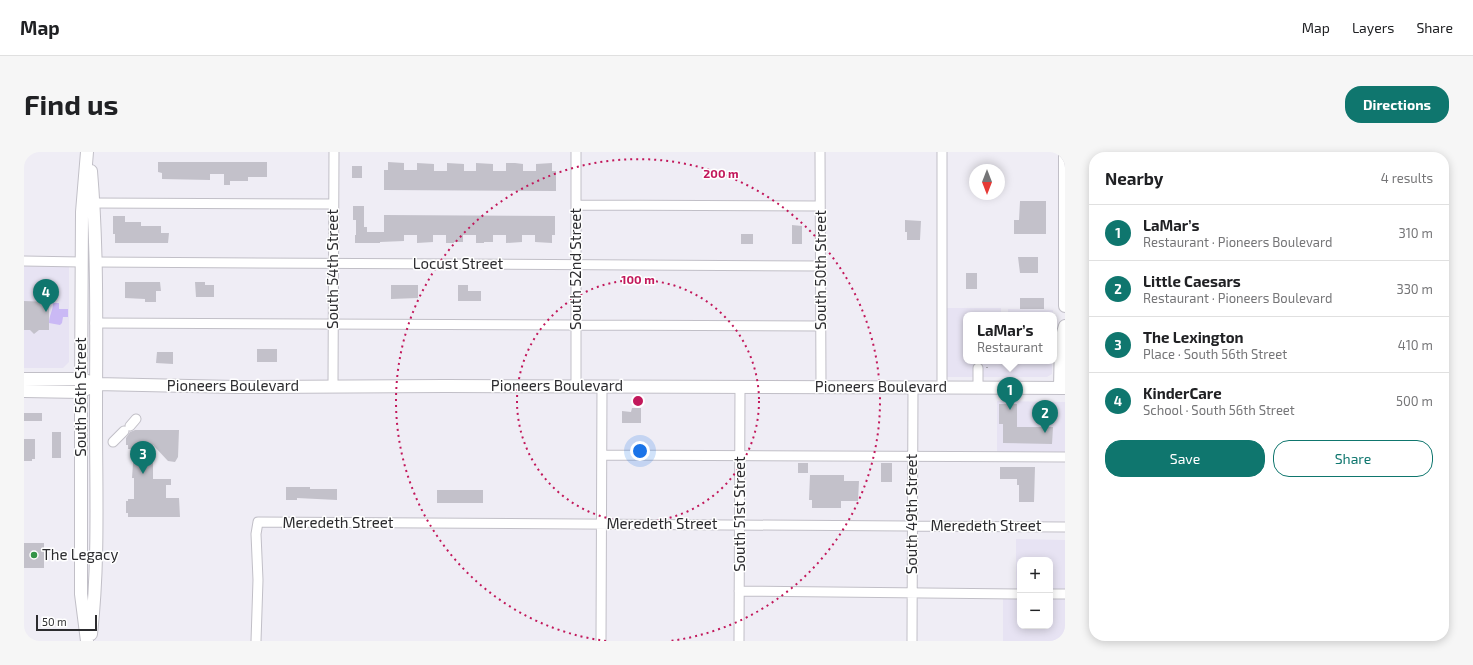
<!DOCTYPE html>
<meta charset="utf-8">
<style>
:root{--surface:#fff;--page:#f6f6f6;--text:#202124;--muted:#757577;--line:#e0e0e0;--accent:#0f766e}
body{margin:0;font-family:"Exo 2",sans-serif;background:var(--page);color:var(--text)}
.controls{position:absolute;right:12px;bottom:12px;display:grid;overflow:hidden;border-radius:8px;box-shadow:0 2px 10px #0003}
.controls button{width:36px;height:36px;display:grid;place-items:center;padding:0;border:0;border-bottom:1px solid var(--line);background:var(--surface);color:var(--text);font:20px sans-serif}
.compass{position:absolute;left:945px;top:12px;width:36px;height:36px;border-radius:50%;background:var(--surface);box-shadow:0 2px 10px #0003;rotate:180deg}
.scale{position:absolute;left:12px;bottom:10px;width:61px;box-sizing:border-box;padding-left:4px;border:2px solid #2c2c2f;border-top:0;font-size:11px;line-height:14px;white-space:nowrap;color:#2c2c2f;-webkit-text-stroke:3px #fff;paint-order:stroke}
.you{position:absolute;left:616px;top:299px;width:14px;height:14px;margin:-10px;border:3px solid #fff;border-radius:50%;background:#1a73e8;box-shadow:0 0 0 6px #1a73e833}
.badge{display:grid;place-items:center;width:26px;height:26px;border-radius:50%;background:var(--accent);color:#fff;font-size:13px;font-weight:700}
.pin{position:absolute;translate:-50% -33px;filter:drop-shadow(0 1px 2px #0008)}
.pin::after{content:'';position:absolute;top:21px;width:14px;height:12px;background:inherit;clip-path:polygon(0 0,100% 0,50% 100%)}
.popup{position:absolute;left:939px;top:160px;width:94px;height:52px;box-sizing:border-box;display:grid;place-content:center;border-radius:8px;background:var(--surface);filter:drop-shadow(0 1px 3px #0005);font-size:13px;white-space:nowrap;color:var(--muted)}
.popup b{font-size:15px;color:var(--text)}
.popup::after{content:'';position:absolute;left:50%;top:100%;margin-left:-8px;border:8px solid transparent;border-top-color:var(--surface)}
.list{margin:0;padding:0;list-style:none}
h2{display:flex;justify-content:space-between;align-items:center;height:52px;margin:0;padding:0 16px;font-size:17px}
h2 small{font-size:13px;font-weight:400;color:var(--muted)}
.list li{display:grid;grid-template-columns:26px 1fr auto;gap:12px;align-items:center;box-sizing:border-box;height:56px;padding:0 16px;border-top:1px solid var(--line)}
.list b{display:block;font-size:15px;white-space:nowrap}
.list p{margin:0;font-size:13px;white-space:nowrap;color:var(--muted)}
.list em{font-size:13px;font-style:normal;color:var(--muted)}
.actions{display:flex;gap:8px;padding:12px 16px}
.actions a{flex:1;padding:9px 0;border:1px solid var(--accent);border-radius:16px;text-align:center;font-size:14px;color:var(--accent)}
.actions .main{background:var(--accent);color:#fff}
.map{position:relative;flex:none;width:1041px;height:489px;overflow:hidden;border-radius:16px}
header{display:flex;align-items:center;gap:24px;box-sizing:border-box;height:56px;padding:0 20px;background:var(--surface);border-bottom:1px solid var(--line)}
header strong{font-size:19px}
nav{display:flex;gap:22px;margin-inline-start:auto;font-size:14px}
.intro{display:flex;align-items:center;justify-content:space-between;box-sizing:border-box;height:96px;padding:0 24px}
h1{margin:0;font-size:28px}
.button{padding:10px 18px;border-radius:16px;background:var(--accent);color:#fff;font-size:14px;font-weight:700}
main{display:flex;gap:24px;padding:0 24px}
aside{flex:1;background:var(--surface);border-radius:16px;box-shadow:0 2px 10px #0003}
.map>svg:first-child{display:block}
.built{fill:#e7e3f3}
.green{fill:#cab9f5}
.building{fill:#c3c1ca}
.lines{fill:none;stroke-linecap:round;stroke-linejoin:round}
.minor-casing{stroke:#c1bfc7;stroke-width:11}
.major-casing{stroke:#c1bfc7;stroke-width:14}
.path{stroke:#9b9aa0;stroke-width:1.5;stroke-dasharray:1 3;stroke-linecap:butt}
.minor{stroke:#fff;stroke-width:9}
.major{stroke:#fff;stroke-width:12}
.ring{fill:none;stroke:#c2185b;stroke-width:2;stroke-dasharray:2 4}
.poi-dot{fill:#349447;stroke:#fff;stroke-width:1.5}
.labels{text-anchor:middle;stroke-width:3;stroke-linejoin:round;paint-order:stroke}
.street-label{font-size:15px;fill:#2c2c2f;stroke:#fff}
.poi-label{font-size:15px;fill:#2c2c2f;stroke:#fff;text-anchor:start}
.centre{fill:#c2185b;stroke:#fff;stroke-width:2}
.ring-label{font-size:12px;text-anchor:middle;font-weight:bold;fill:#c2185b;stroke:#fff;stroke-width:3;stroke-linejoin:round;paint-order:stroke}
</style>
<header>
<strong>Map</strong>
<nav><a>Map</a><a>Layers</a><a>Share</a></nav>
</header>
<div class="intro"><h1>Find us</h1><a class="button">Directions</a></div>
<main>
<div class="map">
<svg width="1041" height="489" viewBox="0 0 1041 489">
<rect width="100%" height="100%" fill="#efedf5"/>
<!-- built -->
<path class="built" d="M0,109H45V210L39,216H0Z
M918,156H977V163H942V209H1028V222L1023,225H918Z
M984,157L1029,158V163H984Z
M973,249L1041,250V303H973Z
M992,387L1041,388V440H1026V408H996V440H992Z
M979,446H996V474H1026V447H1041V489H979Z"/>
<!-- green -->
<path class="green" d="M29,151H35V157H44V165H39L38,171L36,173L25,171C25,163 29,159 29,151Z"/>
<!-- building -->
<path class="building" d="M134,10H243V25H224V29H206V33H200V22H186V28L138,27V21L134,20Z
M364,10L380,11V18H393V11L410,12V19H423V11L440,12V19H452V11L469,12V19H482V11H491L499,12V19H512V12L528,11V19H532V39L360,38V18H364Z
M328,14H338V26H328Z
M996,49H1022V82H990V68H995Z
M329,54H340V75H343V80H360V63L531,64V83H528V91L511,90V83H498V90L482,91V83H469V90H460V91H452V83H439V90H430V91H422V83H409V90L393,91V83H380V89L356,90V91H331V83H332V68H329Z
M89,64H101V70H117V74H137V81H145L144,91H91V82H89Z
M881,68L897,69L896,88H883V80H881Z
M768,73L778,74V92H768Z
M717,82H729V92H717Z
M994,105H1014V121H996Z
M942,121H953V137H942Z
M101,130H136L137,139H132V150H121V147L101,146Z
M171,130H181V133H190V145H172Z
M367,133H394V146L367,147Z
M434,133H444V139H457V149H434Z
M996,146H1020V157H996Z
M0,149L25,150V178H15L10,182L6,178H0Z
M233,197H253V210H233Z
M133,200H149V212L132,211Z
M975,252H993V275H1029L1028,292L979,291V272H975Z
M608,256H617V271H598V259L607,260Z
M0,261H18V269H0Z
M111,278H155L154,305L151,310L144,309L129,293V327H147V333H142V346H155L156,365H104V361H102V349H104V347H110V326H108L110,297H104V293H102V286L106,280Z
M28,280H37V306H28Z
M0,287H11V307H8V309H0Z
M774,311H784V321H774Z
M857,311H868V330H857Z
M976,315H1011L1010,350H995V333H993V327H976Z
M786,323H820V329H835L834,349H817V356H788V348H785Z
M262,335H286V337H313V348L273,346V348H262Z
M413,338H459V351H413Z
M0,391H20V416H0Z"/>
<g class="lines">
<defs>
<path id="minor" d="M796,0L797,235
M918,0V236
M69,51L309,52
M552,53L796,54
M0,109L57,110
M71,110L797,114
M71,171L797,174
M954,216V236
M309,234L310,0
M552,234V0
M106,274L112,267
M89,290L100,279
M578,303L1041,305
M715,439L996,442
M1026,442H1041
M232,489L234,428L232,382L234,370L1041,375
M577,489L578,234
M715,489L716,235
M888,489L889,236"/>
<path id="major" d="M1041,0V154
M0,227H57L72,232L212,235L421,234L1041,236
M1036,236L1037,188L1041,174
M0,239L57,240L64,236
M67,482C75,411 72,339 72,267C72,185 74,101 67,19
M63,489L57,442V240L58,60L63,0"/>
</defs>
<!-- minor casing -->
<use href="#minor" class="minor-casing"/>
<!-- major casing -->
<use href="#major" class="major-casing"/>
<!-- path -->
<path class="path" d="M940,192V183
M963,216V209"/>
<!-- minor -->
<use href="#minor" class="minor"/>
<!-- major -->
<use href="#major" class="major"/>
</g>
<!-- distance rings -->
<g class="ring">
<circle cx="614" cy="249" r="121"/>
<path d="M582 489A242 242 0 1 1 646 489"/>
</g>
<!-- markers -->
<circle class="poi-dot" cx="10" cy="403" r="4"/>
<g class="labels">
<!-- street labels -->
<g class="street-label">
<text x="434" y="117">Locust Street</text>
<text transform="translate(309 117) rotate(-90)" y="5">South 54th Street</text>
<text transform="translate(552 117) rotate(-90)" y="5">South 52nd Street</text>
<text transform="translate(797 118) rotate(-90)" y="5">South 50th Street</text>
<text x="209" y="239">Pioneers Boulevard</text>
<text x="533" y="239">Pioneers Boulevard</text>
<text x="857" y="240">Pioneers Boulevard</text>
<text transform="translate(57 245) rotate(-90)" y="5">South 56th Street</text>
<text transform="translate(716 362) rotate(-90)" y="5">South 51st Street</text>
<text transform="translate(888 362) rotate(-90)" y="5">South 49th Street</text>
<text x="314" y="376">Meredeth Street</text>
<text x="638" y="377">Meredeth Street</text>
<text x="962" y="379">Meredeth Street</text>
</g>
<!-- poi labels -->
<g class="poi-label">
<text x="18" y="408">The Legacy</text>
</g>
</g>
<circle cx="614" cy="249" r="6" class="centre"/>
<g class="ring-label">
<text x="697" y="26">200 m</text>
<text x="614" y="132">100 m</text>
</g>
</svg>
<div class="controls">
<button>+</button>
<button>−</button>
</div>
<svg class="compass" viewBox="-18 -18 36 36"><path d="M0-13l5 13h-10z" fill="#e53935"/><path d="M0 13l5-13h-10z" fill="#757577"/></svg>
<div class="scale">50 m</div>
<div class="you"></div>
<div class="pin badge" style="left:986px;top:258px">1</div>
<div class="popup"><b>LaMar’s</b>Restaurant</div>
<div class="pin badge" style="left:1021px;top:281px">2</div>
<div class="pin badge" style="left:119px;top:322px">3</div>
<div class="pin badge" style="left:22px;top:160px">4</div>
</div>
<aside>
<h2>Nearby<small>4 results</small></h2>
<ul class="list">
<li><span class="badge">1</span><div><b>LaMar’s</b><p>Restaurant · Pioneers Boulevard</p></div><em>310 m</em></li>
<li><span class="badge">2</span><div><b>Little Caesars</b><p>Restaurant · Pioneers Boulevard</p></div><em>330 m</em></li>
<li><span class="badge">3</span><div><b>The Lexington</b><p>Place · South 56th Street</p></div><em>410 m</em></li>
<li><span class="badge">4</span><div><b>KinderCare</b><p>School · South 56th Street</p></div><em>500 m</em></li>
</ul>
<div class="actions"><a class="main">Save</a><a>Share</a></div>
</aside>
</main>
